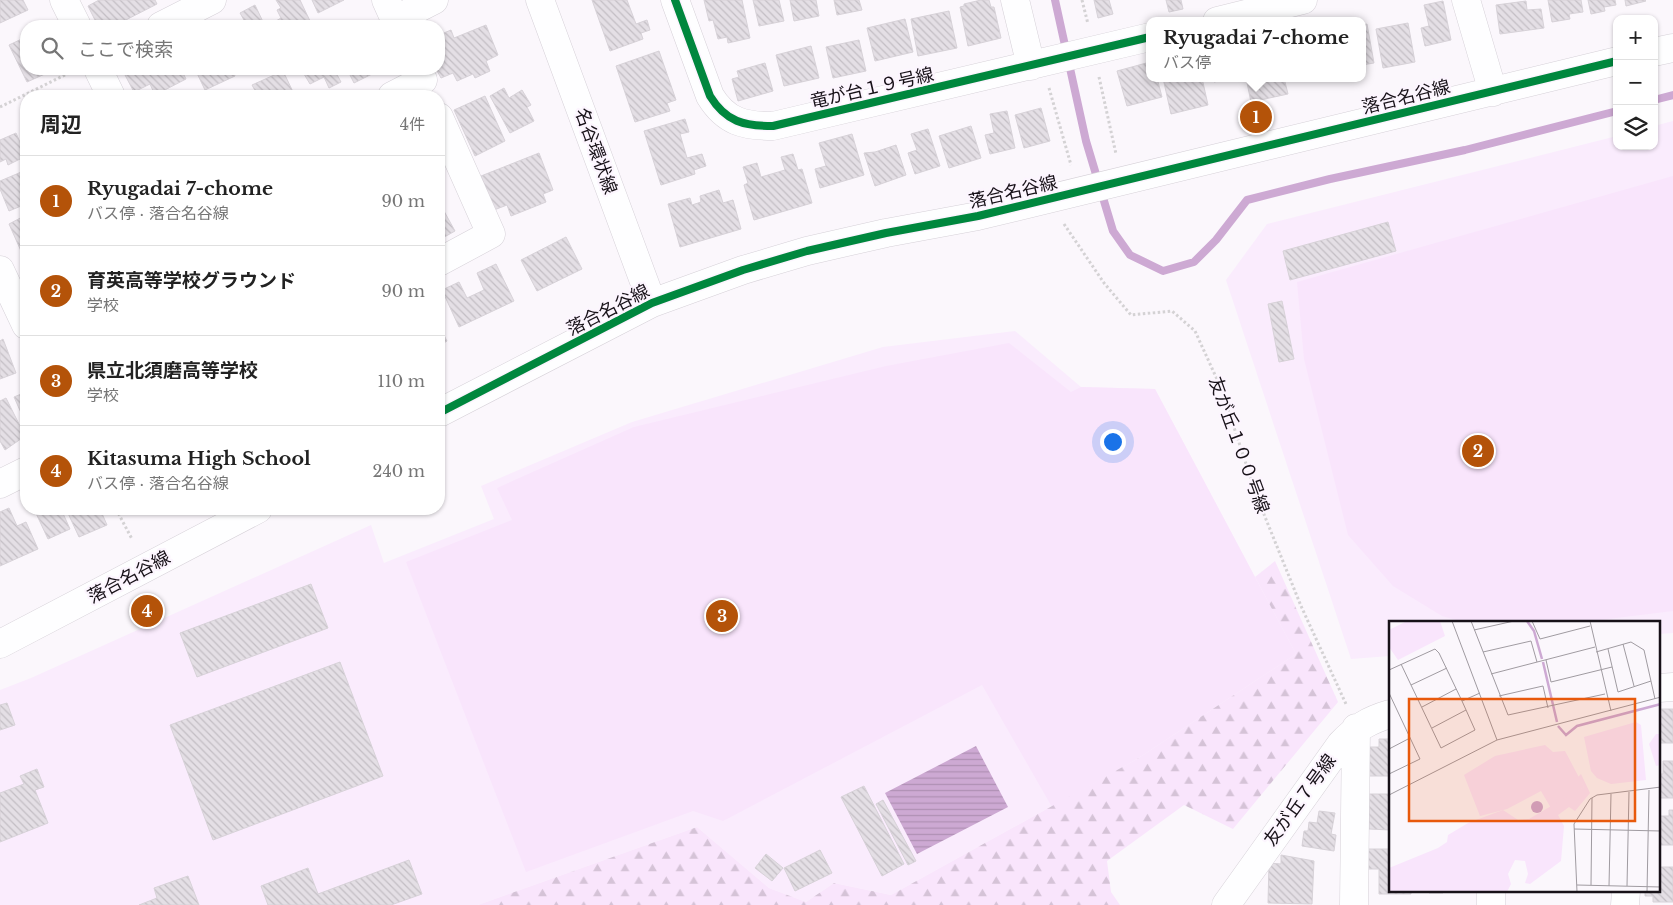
<!DOCTYPE html>
<html lang="ja">
<meta charset="utf-8">
<style>
:root{--surface:#fff;--page:#f6f6f6;--text:#222;--muted:#767676;--line:#e0e0e0;--accent:#b45309}
body{margin:0;font-family:"Libre Baskerville","Noto Sans JP",serif;background:var(--page);color:var(--text)}
.controls{position:absolute;right:15px;top:15px;display:grid;overflow:hidden;border-radius:10px;box-shadow:0 1px 4px #0004}
.controls button{width:45px;height:45px;display:grid;place-items:center;padding:0;border:0;border-bottom:1px solid var(--line);background:var(--surface);color:var(--text);font:25px sans-serif}
.you{position:absolute;left:1112px;top:441px;width:18px;height:18px;margin:-12px;border:4px solid #fff;border-radius:50%;background:#1a73e8;box-shadow:0 0 0 8px #1a73e833}
.badge{display:grid;place-items:center;width:32px;height:32px;border-radius:50%;background:var(--accent);color:#fff;font-size:16px;font-weight:700}
.pin{position:absolute;translate:-50% -50%;border:2px solid #fff;box-shadow:0 1px 5px #0006}
.popup{position:absolute;left:1146px;top:17px;width:220px;height:65px;box-sizing:border-box;display:grid;place-content:center;border-radius:10px;background:var(--surface);filter:drop-shadow(0 1px 4px #0005);font-size:16px;white-space:nowrap;color:var(--muted)}
.popup b{font-size:19px;color:var(--text)}
.popup::after{content:'';position:absolute;left:50%;top:100%;margin-left:-10px;border:10px solid transparent;border-top-color:var(--surface)}
.list{margin:0;padding:0;list-style:none}
h2{display:flex;justify-content:space-between;align-items:center;height:65px;margin:0;padding:0 20px;font-size:21px}
h2 small{font-size:16px;font-weight:400;color:var(--muted)}
.list li{display:grid;grid-template-columns:32px 1fr auto;gap:15px;align-items:center;box-sizing:border-box;height:90px;padding:0 20px;border-top:1px solid var(--line)}
.list b{display:block;font-size:19px;white-space:nowrap}
.list p{margin:0;font-size:16px;white-space:nowrap;color:var(--muted)}
.list em{font-size:16px;font-style:normal;color:var(--muted)}
.icon{flex:none;width:28px;height:28px;fill:none;stroke:currentColor;stroke-width:2;stroke-linecap:round;stroke-linejoin:round}
.map{position:relative;flex:none;width:1673px;height:905px;overflow:hidden}
.search{position:absolute;background:var(--surface);box-shadow:0 1px 4px #0004;left:20px;top:20px;width:425px;height:55px;display:flex;align-items:center;gap:12px;box-sizing:border-box;padding:0 18px;border-radius:20px;color:var(--muted);font-size:19px}
.panel{position:absolute;background:var(--surface);box-shadow:0 1px 4px #0004;left:20px;top:90px;width:425px;height:425px;border-radius:20px}
.map>svg:first-child{display:block}
.built{fill:#faecfd}
.grass{fill:#f9e5fc}
.forest{fill:url(#forest-firs)}
.water{fill:url(#water-rules)}
.lines{fill:none;stroke-linecap:round;stroke-linejoin:round}
.stream{stroke:#cda9d3;stroke-width:8}
.building{fill:url(#building-back-hatch);stroke:#d7d2d8}
.minor-casing{stroke:#d6d1d8;stroke-width:29}
.path{stroke:#d4d2d4;stroke-width:3;stroke-dasharray:2.5 2.5;stroke-linecap:butt}
.minor{stroke:#fefeff;stroke-width:28}
.cycleway-casing{stroke:#fcf5fe;stroke-width:11}
.cycleway{stroke:#00873e;stroke-width:8}
.labels{text-anchor:middle;stroke-width:4.5;stroke-linejoin:round;paint-order:stroke}
.street-label{font-size:18px;fill:#171118;stroke:#fcf5fe}
.inset-river{fill:none;stroke:#cda9d3;stroke-width:2.5}
.inset-road{fill:none;stroke:#a09ba1;stroke-width:1}
.view{fill:#e8590c;fill-opacity:0.15;stroke:#e8590c;stroke-width:2.5}
.inset-edge{fill:none;stroke:#171118;stroke-width:2.5}
</style>
<div class="map">
<svg width="1673" height="905" viewBox="0 0 1673 905">
<defs>
<pattern id="forest-firs" width="22" height="20" patternUnits="userSpaceOnUse" patternTransform="scale(1.25)"><rect width="22" height="20" fill="#f9e5fc"/><path d="M5 1l3.5 6h-7zM16 11l3.5 6h-7z" fill="#d5c3d7"/></pattern>
<pattern id="water-rules" width="6" height="5" patternUnits="userSpaceOnUse" patternTransform="scale(1.25)"><rect width="6" height="5" fill="#cda9d3"/><path d="M0 2.5h6" fill="none" stroke="#af90b4"/></pattern>
<pattern id="building-back-hatch" width="6" height="6" patternUnits="userSpaceOnUse" patternTransform="scale(1.25)"><rect width="6" height="6" fill="#e4dfe5"/><path d="M-1 5l2 2M0 0l6 6M5-1l2 2" fill="none" stroke="#c3bec4"/></pattern>
</defs>
<rect width="100%" height="100%" fill="#fbf7fc"/>
<!-- built -->
<path class="built" d="M1673,121V633L1659,634V622H1390V656L1351,659L1226,280L1267,224L1617,136V146H1654V126Z
M1015,331L1081,387L1155,389L1296,654L1137,759L891,895L834,883L806,902L769,888L697,827L478,905H0V690L31,678L371,525L384,563L494,519L481,486L632,422L883,347Z"/>
<!-- grass -->
<path class="grass" d="M1673,176V611L1584,622H1463L1442,616L1393,586L1348,535L1304,359L1297,282Z
M1009,343L1071,392L1081,387L1155,389L1296,654L1137,759L1052,807L982,685L723,821L693,811L526,872L406,562L512,520L497,488L634,427L886,366Z"/>
<!-- forest -->
<path class="forest" d="M1275,561L1338,702L1233,829L1184,805L1107,861L1111,892L1120,905H478L697,827L769,888L806,902L834,883L891,895L1137,759L1296,654L1255,577Z"/>
<!-- water -->
<path class="water" d="M976,746L1008,807L917,854L885,793Z"/>
<g class="lines">
<!-- stream -->
<path class="stream" d="M1055,0L1086,141L1113,231L1130,255L1163,271L1194,262L1216,240L1247,200L1330,179L1465,150L1617,111
M1654,100L1673,95"/>
</g>
<!-- building -->
<path class="building" d="M0,0H23L28,10L0,23Z
M99,0H155L157,4L114,26H98L88,6Z
M276,0H300L311,23L305,26H279L276,21L281,18L277,10L281,8Z
M312,0H344L318,13Z
M592,0H627L636,24L647,20L650,30L641,33L643,39L610,51Z
M704,0H742L750,38L728,43L727,37L718,39L713,20L709,21Z
M753,0H779L784,21L759,26Z
M790,0H816L819,16L794,21Z
M834,0H859L862,10L837,15Z
M981,0H989L991,7H994L1001,38L968,46L960,7L964,6V4Z
M1094,0H1109L1113,14L1098,18Z
M1166,0H1181L1183,9L1169,12Z
M1548,0H1581L1583,12L1569,14L1570,19L1552,22Z
M1588,0H1615L1616,5L1604,7L1605,11L1591,14Z
M1625,0H1645L1646,1L1626,6Z
M1443,1L1451,40L1425,46L1421,28L1429,26L1424,5Z
M1526,1L1527,10L1541,9L1544,28L1500,34L1496,5Z
M255,5L265,26H237L236,24L244,20L240,13Z
M949,11L957,48L918,56L911,19Z
M905,19L913,52L875,61L867,28Z
M1408,23L1415,62L1383,68L1376,29Z
M1367,24L1374,63L1362,65V25Z
M486,25L498,55L486,61L490,71L475,78L473,74L457,81L453,73L441,78L436,69H439V35L451,30L454,38Z
M26,37V69H56L27,82L9,45Z
M859,40L866,71L833,78L826,47Z
M811,46L819,78L784,86L776,55Z
M659,51L676,100L667,103L670,111L635,122L616,66Z
M1150,62V78H1157L1162,97L1127,106L1117,71Z
M765,63L773,91L738,101L732,79L739,77L737,71Z
M138,69H181L186,79L155,95L150,84L134,92L125,75Z
M195,69H232L235,76L205,90Z
M301,69H334L341,82L329,88L324,77L310,84Z
M347,69H377L378,71L354,83Z
M283,71L295,96H258L252,85Z
M1163,78H1202L1208,105L1171,114Z
M1213,78H1231L1214,82Z
M1246,78H1284L1288,94L1251,102Z
M504,88L509,98L522,90L531,105L527,107L534,121L510,133L490,96Z
M485,96L505,141L475,156L454,110Z
M1041,108L1050,141L1024,148L1015,115Z
M1007,111L1015,148L990,154L985,135L994,133L990,114Z
M685,119L689,132L680,134L687,158L702,154L706,166L694,170L695,174L661,185L644,131Z
M971,126L981,158L949,168L939,136Z
M928,129L940,166L915,174L908,153L917,150L911,134Z
M16,133L26,156L8,165L6,159L0,162V140Z
M852,134L864,175L820,188L815,169L826,166L819,143Z
M896,145L906,175L875,186L864,153L875,152Z
M539,153L553,190L543,194L546,202L511,216L507,205L494,210L481,176Z
M793,154L798,170L802,169L812,203L754,220L744,185L748,183L743,167L757,163L761,177L785,170L781,157Z
M26,170V204L9,211L0,189V181Z
M719,190L723,203L733,200L741,229L680,247L668,204L690,198L692,205L701,202L700,196Z
M439,202L455,231L439,240Z
M26,215V249L21,251L9,224Z
M1388,222L1396,251L1290,280L1283,251Z
M566,237L582,269L537,291L521,260Z
M496,264L514,301L459,327L442,290L459,282L467,298L484,290L477,273Z
M1282,301L1294,359L1279,362L1268,304Z
M439,326L447,341L439,346Z
M3,339L16,373L0,379V341Z
M26,392V424L14,397Z
M6,398L25,436L5,450L0,441V401Z
M9,508L17,526L26,522L38,549L0,566V512Z
M34,509H61L70,529L48,539Z
M66,509H100L107,525L79,537Z
M311,584L328,628L197,677L180,633Z
M340,662L383,776L213,840L170,725Z
M7,703L15,725L0,730V705Z
M1659,709H1673V743H1659Z
M1379,739H1390V776H1369V747H1379Z
M1663,761H1673V798H1660L1659,774H1663Z
M37,769L44,787L35,790L48,823L0,842V793L24,784L20,776Z
M864,786L904,864L882,876L841,797Z
M1369,794H1390V830L1369,829Z
M883,800L916,861L908,865L876,804Z
M1669,810H1673V845H1659V816H1669Z
M1319,811L1335,813L1331,834L1336,835L1334,851L1302,846L1304,831H1308L1309,822L1317,823Z
M1366,849H1390V891H1411V894H1379V869H1366Z
M820,850L832,873L795,891L784,868Z
M766,854L783,868L772,881L755,868Z
M1281,855L1314,861L1312,904L1268,903L1269,863L1281,864Z
M409,860L422,894L391,905H268L261,886L308,868L318,894Z
M1659,867H1673V902H1653V896H1645V891H1659Z
M188,876L199,905H139L157,898L154,888Z
M1429,891H1443V893H1429Z"/>
<g class="lines">
<defs>
<path id="minor" d="M64,0L77,26
M386,0L395,20L434,0
M540,0L652,303
M675,0L710,96C726,122 744,126 773,126L1150,37
M1015,0L1031,66
M1466,0L1493,92
M1217,21L1303,0
M161,26L212,0
M1654,52L1673,48
M98,69L111,96
M392,96L423,80
M439,117L491,234L439,262
M0,270L26,325
M439,413L652,303L743,270L807,251L886,233L978,216L1617,61
M0,484L26,471
M0,644L258,509
M1659,688L1673,687
M1226,905L1341,744C1356,728 1369,720 1390,714
M1354,905L1356,728
M1491,905V891
M1625,905L1626,891"/>
</defs>
<!-- minor casing -->
<use href="#minor" class="minor-casing"/>
<!-- path -->
<path class="path" d="M1082,0L1088,24
M1099,77L1116,154
M1049,88L1071,165
M0,107L73,71
M1064,224L1104,283L1131,315L1172,311L1195,331L1221,388L1257,497L1301,606L1346,704
M116,509L132,539"/>
<!-- minor -->
<use href="#minor" class="minor"/>
<defs>
<path id="cycleway" d="M675,0L710,96C726,122 744,126 773,126L1150,37
M439,413L652,303L743,270L807,251L886,233L978,216L1617,61"/>
</defs>
<!-- cycleway casing -->
<use href="#cycleway" class="cycleway-casing"/>
<!-- cycleway -->
<use href="#cycleway" class="cycleway"/>
</g>
<g class="labels">
<!-- street labels -->
<g class="street-label">
<text transform="translate(872 88) rotate(-13)" y="6">竜が台１９号線</text>
<text transform="translate(1406 97) rotate(-14)" y="6">落合名谷線</text>
<text transform="translate(596 151) rotate(70)" y="6">名谷環状線</text>
<text transform="translate(1013 192) rotate(-13)" y="6">落合名谷線</text>
<text transform="translate(608 310) rotate(-27)" y="6">落合名谷線</text>
<text transform="translate(1239 445) rotate(70)" y="6">友が丘１００号線</text>
<text transform="translate(129 577) rotate(-28)" y="6">落合名谷線</text>
<text transform="translate(1300 800) rotate(-54)" y="6">友が丘７号線</text>
</g>
</g>
<!-- overview -->
<g transform="translate(1389 621)">
<rect width="271" height="271" fill="#fbf7fc"/>
<path d="M18,0H51L56,15L9,39L0,26V9ZM247,101L252,104L257,159L222,163L208,157L202,150L195,116ZM267,113H271L272,144L267,145L260,123ZM156,124L164,131L176,130L195,166L162,187L152,170L118,188L91,195L75,154L106,135Z" fill="#f9e5fc"/>
<path d="M192,153L201,172L186,190L180,186L169,194L175,205L172,240L141,263L136,262L139,253L136,240L126,239L119,253L122,263L118,271H0V247L49,227L58,221L59,214L79,202L114,189L129,199L140,198L195,166L189,156Z" fill="#f9e5fc"/>
<path d="M142 186a6 6 0 1 1 12 0a6 6 0 1 1-12 0Z" fill="#cda9d3"/>
<path class="inset-river" d="M138,0L145,10L153,38M154,41L168,101M169,105L177,114L188,105L272,83"/>
<path class="inset-road" d="M63,0L108,119M82,0L119,94L216,73M143,0L151,18L201,5M201,0L222,90M85,9L125,0M234,23L245,65M219,28L229,71L262,60M94,31L142,20L148,41M207,31L242,21L255,29L266,78M157,39L162,61L223,46M12,43L52,127L86,109L73,80M0,49L46,28L50,32L73,80L91,72M102,53L206,26M22,64L58,47M0,72L31,138L0,153M110,75L154,65L159,87M33,86L67,68M43,107L77,89M0,128L21,117M0,174L108,119L272,76M185,208L272,210M188,264L272,266M202,264L203,177M220,265L222,173M238,265L240,171M188,271L185,203L201,178L208,174L272,166M258,271L260,169"/>
<path class="view" d="M20,78H246V200H20Z"/>
<rect width="271" height="271" class="inset-edge"/>
</g>
</svg>
<div class="controls">
<button>+</button>
<button>−</button>
<button><svg class="icon" aria-label="layers" viewBox="0 0 24 24"><path d="M12 4l9 5-9 5-9-5zM3 14l9 5 9-5"/></svg></button>
</div>
<div class="you"></div>
<div class="pin badge" style="left:1256px;top:117px">1</div>
<div class="popup"><b>Ryugadai 7-chome</b>バス停</div>
<div class="pin badge" style="left:1478px;top:451px">2</div>
<div class="pin badge" style="left:722px;top:616px">3</div>
<div class="pin badge" style="left:147px;top:611px">4</div>
<div class="search"><svg class="icon" aria-label="search" viewBox="0 0 24 24"><circle cx="10" cy="10" r="6"/><path d="M15 15l6 6"/></svg>ここで検索</div>
<section class="panel">
<h2>周辺<small>4件</small></h2>
<ul class="list">
<li><span class="badge">1</span><div><b>Ryugadai 7-chome</b><p>バス停 · 落合名谷線</p></div><em>90 m</em></li>
<li><span class="badge">2</span><div><b>育英高等学校グラウンド</b><p>学校</p></div><em>90 m</em></li>
<li><span class="badge">3</span><div><b>県立北須磨高等学校</b><p>学校</p></div><em>110 m</em></li>
<li><span class="badge">4</span><div><b>Kitasuma High School</b><p>バス停 · 落合名谷線</p></div><em>240 m</em></li>
</ul>
</section>
</div>
